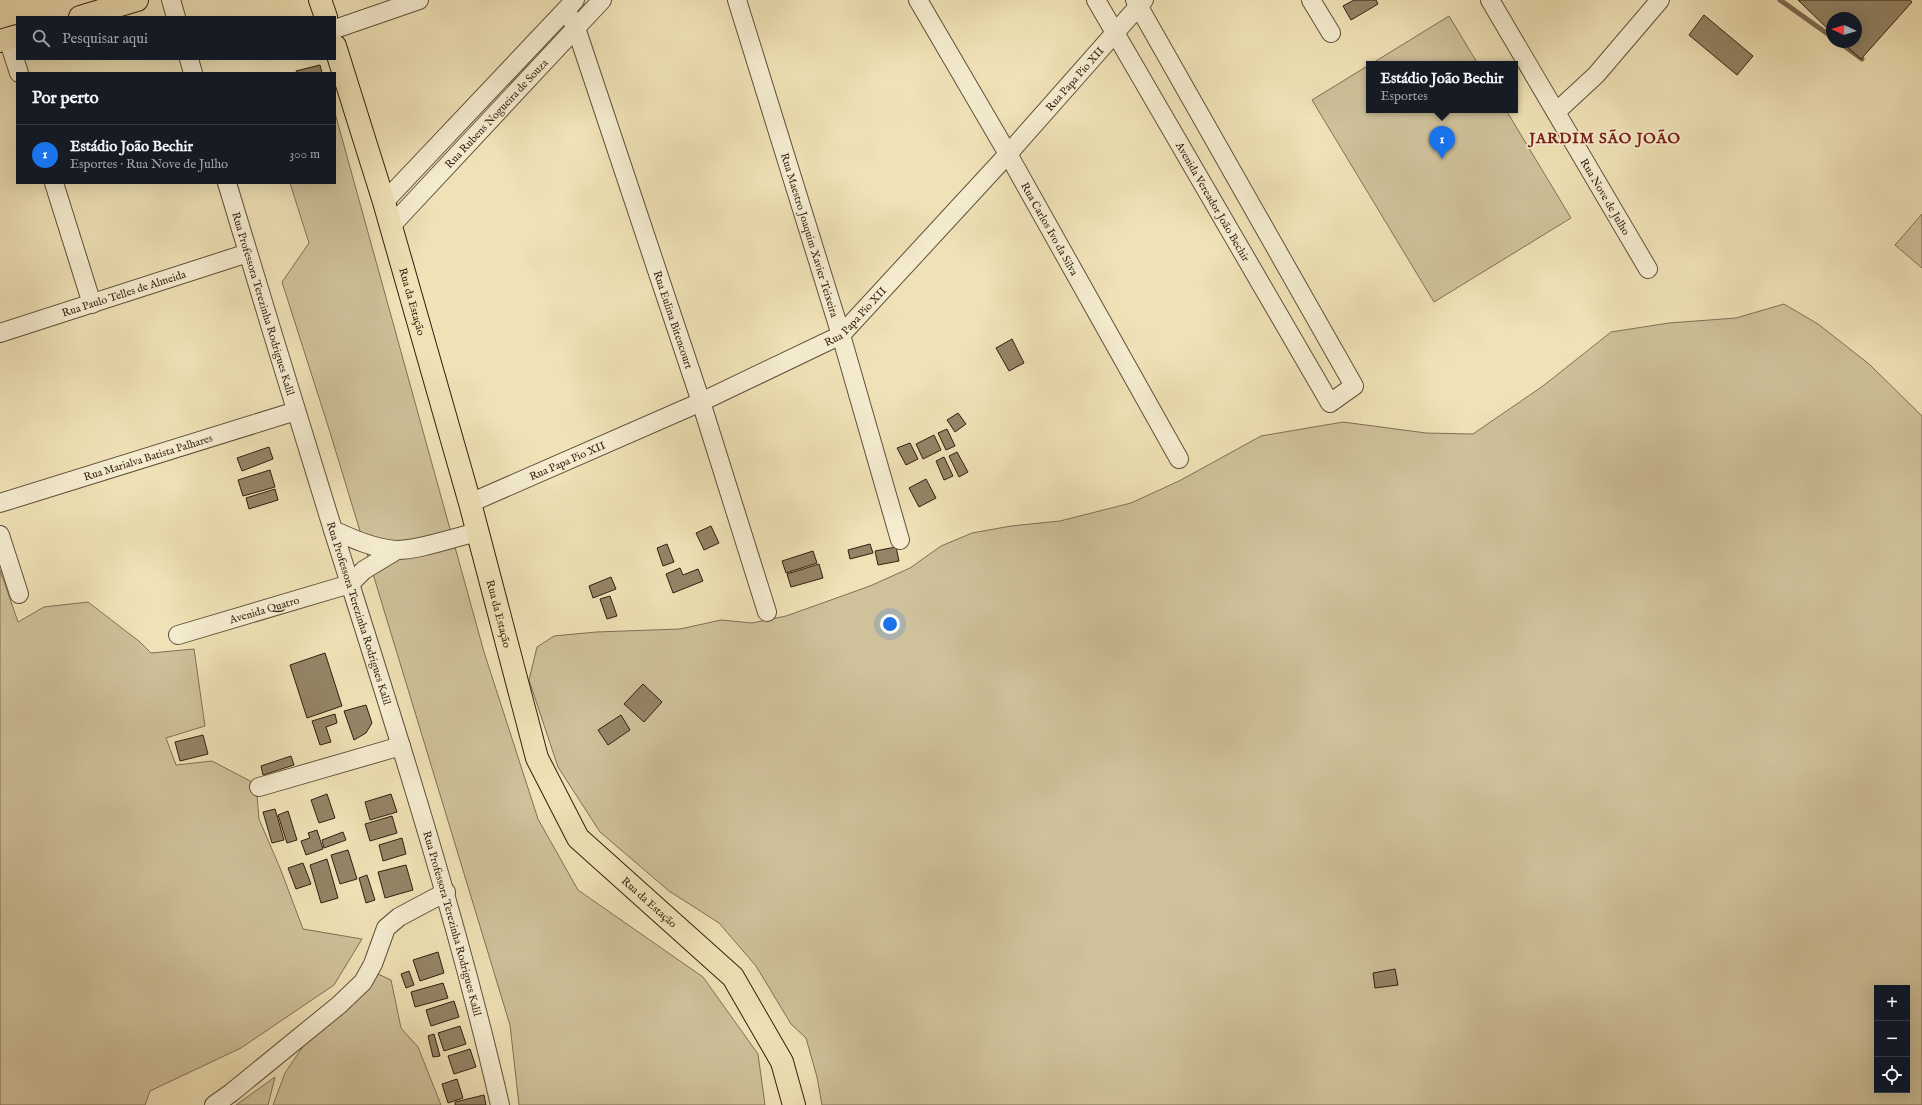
<!DOCTYPE html>
<html lang="pt">
<meta charset="utf-8">
<style>
:root{--surface:#171b24;--page:#20242c;--text:#f1f3f6;--muted:#9ea1a6;--line:#363941;--accent:#1a73e8}
body{margin:0;font-family:"IM FELL English",serif;background:var(--page);color:var(--text)}
.controls{position:absolute;right:12px;bottom:12px;display:grid;overflow:hidden;border-radius:0px;box-shadow:0 4px 16px #0002}
.controls button{width:36px;height:36px;display:grid;place-items:center;padding:0;border:0;border-bottom:1px solid var(--line);background:var(--surface);color:var(--text);font:20px sans-serif}
.compass{position:absolute;left:1826px;top:12px;width:36px;height:36px;border-radius:50%;background:var(--surface);box-shadow:0 4px 16px #0002;rotate:274deg}
.you{position:absolute;left:890px;top:624px;width:14px;height:14px;margin:-10px;border:3px solid #fff;border-radius:50%;background:#1a73e8;box-shadow:0 0 0 6px #1a73e833}
.badge{display:grid;place-items:center;width:26px;height:26px;border-radius:50%;background:var(--accent);color:#fff;font-size:13px;font-weight:700}
.pin{position:absolute;translate:-50% -33px;filter:drop-shadow(0 1px 2px #0008)}
.pin::after{content:'';position:absolute;top:21px;width:14px;height:12px;background:inherit;clip-path:polygon(0 0,100% 0,50% 100%)}
.popup{position:absolute;left:1366px;top:61px;width:152px;height:52px;box-sizing:border-box;display:grid;place-content:center;border-radius:0px;background:var(--surface);filter:drop-shadow(0 1px 3px #0005);font-size:13px;white-space:nowrap;color:var(--muted)}
.popup b{font-size:15px;color:var(--text)}
.popup::after{content:'';position:absolute;left:50%;top:100%;margin-left:-8px;border:8px solid transparent;border-top-color:var(--surface)}
.list{margin:0;padding:0;list-style:none}
h2{display:flex;justify-content:space-between;align-items:center;height:52px;margin:0;padding:0 16px;font-size:17px}
h2 small{font-size:13px;font-weight:400;color:var(--muted)}
.list li{display:grid;grid-template-columns:26px 1fr auto;gap:12px;align-items:center;box-sizing:border-box;height:60px;padding:0 16px;border-top:1px solid var(--line)}
.list b{display:block;font-size:15px;white-space:nowrap}
.list p{margin:0;font-size:13px;white-space:nowrap;color:var(--muted)}
.list em{font-size:13px;font-style:normal;color:var(--muted)}
.icon{flex:none;width:22px;height:22px;fill:none;stroke:currentColor;stroke-width:2;stroke-linecap:round;stroke-linejoin:round}
.map{position:relative;flex:none;width:1922px;height:1105px;overflow:hidden}
.search{position:absolute;background:var(--surface);box-shadow:0 4px 16px #0002;left:16px;top:16px;width:320px;height:44px;display:flex;align-items:center;gap:10px;box-sizing:border-box;padding:0 14px;border-radius:0px;color:var(--muted);font-size:15px}
.panel{position:absolute;background:var(--surface);box-shadow:0 4px 16px #0002;left:16px;top:72px;width:320px;height:112px;border-radius:0px}
.map>svg:first-child{display:block}
.green{fill:#cfc19a;stroke:#807055;fill-rule:evenodd}
.lines{fill:none;stroke-linecap:round;stroke-linejoin:round}
.stream{stroke:#7c6c52;stroke-width:5}
.building{fill:#948466;stroke:#311f10}
.minor-casing{stroke:#60503a;stroke-width:20}
.major-casing{stroke:#311f10;stroke-width:24}
.minor{stroke:#f5ecd0;stroke-width:18}
.major{stroke:#efe2b6;stroke-width:22}
.labels{text-anchor:middle;stroke-width:3.5;stroke-linejoin:round;paint-order:stroke}
.street-label{font-size:11px;fill:#311f10;stroke:#f5ecd0}
.district-label{font-size:15px;font-weight:bold;letter-spacing:1px;fill:#7a1f14;stroke:#f5ecd0}
</style>
<div class="map">
<svg width="1922" height="1105" viewBox="0 0 1922 1105">
<rect width="100%" height="100%" fill="#efe2b6"/>
<filter id="stains"><feTurbulence type="fractalNoise" baseFrequency=".005" numOctaves="4"/><feColorMatrix values="0 0 0 0 .2 0 0 0 0 .09 0 0 0 0 .02 0 0 0 .5 -.17"/></filter>
<radialGradient id="worn" r=".72"><stop offset=".6" stop-color="#630" stop-opacity="0"/><stop offset="1" stop-color="#630" stop-opacity=".3"/></radialGradient>
<!-- green -->
<path class="green" d="M1449,16L1478,64H1371Z
M1369,65V110H1506L1571,218L1434,302L1312,100Z
M335,113L484,652L538,819L578,890L703,977L758,1054L765,1105H519L510,1025L329,429L282,282L309,243L290,183H335Z
M1922,214V268L1895,245Z
M1784,304L1818,324L1869,364L1922,416V1105H822L817,1077L806,1038L791,1024L756,966L719,923L669,891L600,832L558,767L529,680L537,647L554,636L596,632L680,629L721,620L752,623L786,616L870,586L910,568L941,546L972,533L1011,526L1060,521L1131,503L1179,481L1261,436L1343,422L1426,433L1473,434L1543,386L1611,332L1669,323L1736,318ZM1877,988H1907V1090H1877Z
M0,570L18,622L44,607L88,602L140,642L151,653L194,649L205,726L166,738L176,765L212,761L256,784L259,819L280,868L303,929L362,939L334,985L241,1048L150,1091L145,1105H0Z
M376,973L391,980L401,1028L418,1047L441,1105H273L285,1073L310,1036Z
M275,1077L268,1105H236Z"/>
<g class="lines">
<!-- stream -->
<path class="stream" d="M1780,0L1832,37
M1839,42L1862,59"/>
</g>
<!-- building -->
<path class="building" d="M1354,0H1376L1378,4L1351,20L1343,6Z
M1798,0H1910L1912,2L1861,59L1842,42H1856V18H1832V33Z
M1704,15L1753,56L1737,75L1689,35Z
M320,65L322,73H297L296,71Z
M1012,339L1024,363L1009,371L996,348Z
M958,413L966,424L955,432L947,420Z
M947,429L955,446L946,450L938,433Z
M934,435L941,450L923,459L916,444Z
M910,443L918,459L906,465L897,448Z
M269,447L273,459L242,471L237,458Z
M957,452L968,472L959,477L949,456Z
M944,457L953,476L944,480L936,461Z
M270,470L275,487L243,496L238,480Z
M926,479L936,498L919,507L909,488Z
M275,489L278,500L249,509L246,498Z
M711,526L719,543L704,550L696,533Z
M667,544L674,562L663,566L657,548Z
M870,544L873,553L850,559L848,550Z
M896,547L899,561L878,565L875,551Z
M813,551L817,563L786,573L782,561Z
M819,564L823,578L791,587L787,574Z
M680,568L683,575L698,569L703,581L673,593L666,574Z
M611,577L616,589L593,598L589,586Z
M610,596L617,616L607,619L600,599Z
M325,653L342,706L307,718L290,665Z
M643,684L662,702L644,722L624,704Z
M366,705L372,723L366,733L354,740L344,711Z
M335,714L337,723L326,727L331,742L320,745L312,721Z
M621,715L630,730L608,745L598,730Z
M203,735L208,754L180,761L175,742Z
M291,756L294,765L263,775L261,766Z
M327,794L335,818L319,823L311,800Z
M391,794L397,812L370,820L365,802Z
M275,809L284,840L272,843L263,812Z
M288,811L297,840L287,843L278,815Z
M392,816L397,833L370,841L365,824Z
M317,830L323,849L306,855L301,841L310,838L308,833Z
M343,832L346,840L324,848L322,840Z
M402,838L406,854L383,861L379,845Z
M348,850L357,879L340,884L331,855Z
M327,859L338,898L321,903L310,865Z
M303,863L311,884L296,889L288,868Z
M406,865L413,890L385,898L378,872Z
M367,875L375,900L366,903L359,878Z
M438,952L444,973L420,981L413,960Z
M1395,969L1398,985L1375,988L1373,973Z
M409,971L414,985L406,988L401,974Z
M443,983L448,998L415,1007L411,992Z
M454,1001L459,1017L431,1026L426,1010Z
M460,1026L466,1044L444,1051L438,1033Z
M434,1034L440,1056L433,1057L428,1036Z
M470,1049L476,1067L454,1074L448,1056Z
M457,1079L463,1098L448,1103L442,1084Z
M484,1095L486,1105H455V1102Z"/>
<g class="lines">
<defs>
<g id="minor">
<path d="M171,0L176,17"/>
<path id="s1" d="M737,0L841,335L900,540"/>
<path id="s2" d="M918,0L1008,154L1179,459"/>
<path id="s3" d="M1096,0L1330,403L1354,386L1135,0"/>
<path d="M1311,0L1331,33"/>
<path id="s4" d="M1490,0L1648,269"/>
<path id="s5" d="M566,10L576,28L701,402L767,612"/>
<path d="M335,29L419,0"/>
<path d="M8,39L19,73"/>
<path d="M189,59L193,73"/>
<path d="M1556,112L1596,75L1660,0"/>
<path d="M54,183L92,304"/>
<path id="s6" d="M227,183C262,299 297,414 333,530C393,720 455,910 500,1105"/>
<path d="M384,202L575,0"/>
<path id="s7" d="M391,226L602,0"/>
<path id="s8" d="M0,333L248,253"/>
<path id="s9" d="M0,503L296,411"/>
<path id="s10" d="M470,503L701,402L841,335L1008,154L1144,0"/>
<path d="M333,530C353,539 375,549 397,550C420,550 455,537 478,532"/>
<path d="M0,535L19,594"/>
<path id="s11" d="M178,635L350,584L364,570L397,550"/>
<path d="M259,787L401,746"/>
<path d="M214,1105L231,1093L339,1005L363,982L373,964L386,928L399,917L446,892"/>
</g>
<g id="major">
<path d="M320,0L326,17"/>
<path d="M80,17L137,0"/>
<path d="M0,41L17,36"/>
<path id="s12" d="M335,46L384,202L470,503L537,758L578,838L733,977L782,1062L794,1105"/>
</g>
</defs>
<!-- minor casing -->
<use href="#minor" class="minor-casing"/>
<!-- major casing -->
<use href="#major" class="major-casing"/>
<!-- minor -->
<use href="#minor" class="minor"/>
<!-- major -->
<use href="#major" class="major"/>
</g>
<g class="labels">
<!-- street labels -->
<g class="street-label">
<text dy="4" stroke="none"><textPath href="#s10" startOffset="754">Rua Papa Pio XII</textPath></text>
<text dy="4" stroke="none"><textPath href="#s7" startOffset="154">Rua Rubens Nogueira de Souza</textPath></text>
<text dy="4" stroke="none"><textPath href="#s4" startOffset="228">Rua Nove de Julho</textPath></text>
<text dy="4" stroke="none"><textPath href="#s3" startOffset="233">Avenida Vereador João Bechir</textPath></text>
<text dy="4" stroke="none"><textPath href="#s2" startOffset="264">Rua Carlos Ivo da Silva</textPath></text>
<text dy="4" stroke="none"><textPath href="#s1" startOffset="246">Rua Maestro Joaquim Xavier Teixeira</textPath></text>
<text dy="4" stroke="none"><textPath href="#s8" startOffset="130">Rua Paulo Telles de Almeida</textPath></text>
<text dy="4" stroke="none"><textPath href="#s12" startOffset="267">Rua da Estação</textPath></text>
<text dy="4" stroke="none"><textPath href="#s6" startOffset="126">Rua Professora Terezinha Rodrigues Kalil</textPath></text>
<text dy="4" stroke="none"><textPath href="#s10" startOffset="430">Rua Papa Pio XII</textPath></text>
<text dy="4" stroke="none"><textPath href="#s5" startOffset="328">Rua Eulina Bitencourt</textPath></text>
<text dy="4" stroke="none"><textPath href="#s9" startOffset="155">Rua Marialva Batista Palhares</textPath></text>
<text dy="4" stroke="none"><textPath href="#s10" startOffset="106">Rua Papa Pio XII</textPath></text>
<text dy="4" stroke="none"><textPath href="#s11" startOffset="90">Avenida Quatro</textPath></text>
<text dy="4" stroke="none"><textPath href="#s6" startOffset="450">Rua Professora Terezinha Rodrigues Kalil</textPath></text>
<text dy="4" stroke="none"><textPath href="#s12" startOffset="591">Rua da Estação</textPath></text>
<text dy="4" stroke="none"><textPath href="#s12" startOffset="926">Rua da Estação</textPath></text>
<text dy="4" stroke="none"><textPath href="#s6" startOffset="774">Rua Professora Terezinha Rodrigues Kalil</textPath></text>
</g>
<!-- district labels -->
<g class="district-label">
<text x="1605" y="143">JARDIM SÃO JOÃO</text>
</g>
</g>
<rect width="100%" height="100%" filter="url(#stains)"/>
<rect width="100%" height="100%" fill="url(#worn)"/>
</svg>
<div class="controls">
<button>+</button>
<button>−</button>
<button><svg class="icon" aria-label="locate" viewBox="0 0 24 24"><circle cx="12" cy="12" r="6"/><path d="M12 2v4M12 18v4M2 12h4M18 12h4"/></svg></button>
</div>
<svg class="compass" viewBox="-18 -18 36 36"><path d="M0-13l5 13h-10z" fill="#e53935"/><path d="M0 13l5-13h-10z" fill="#9ea1a6"/></svg>
<div class="you"></div>
<div class="pin badge" style="left:1442px;top:159px">1</div>
<div class="popup"><b>Estádio João Bechir</b>Esportes</div>
<div class="search"><svg class="icon" aria-label="search" viewBox="0 0 24 24"><circle cx="10" cy="10" r="6"/><path d="M15 15l6 6"/></svg>Pesquisar aqui</div>
<section class="panel">
<h2>Por perto<small></small></h2>
<ul class="list">
<li><span class="badge">1</span><div><b>Estádio João Bechir</b><p>Esportes · Rua Nove de Julho</p></div><em>300 m</em></li>
</ul>
</section>
</div>
